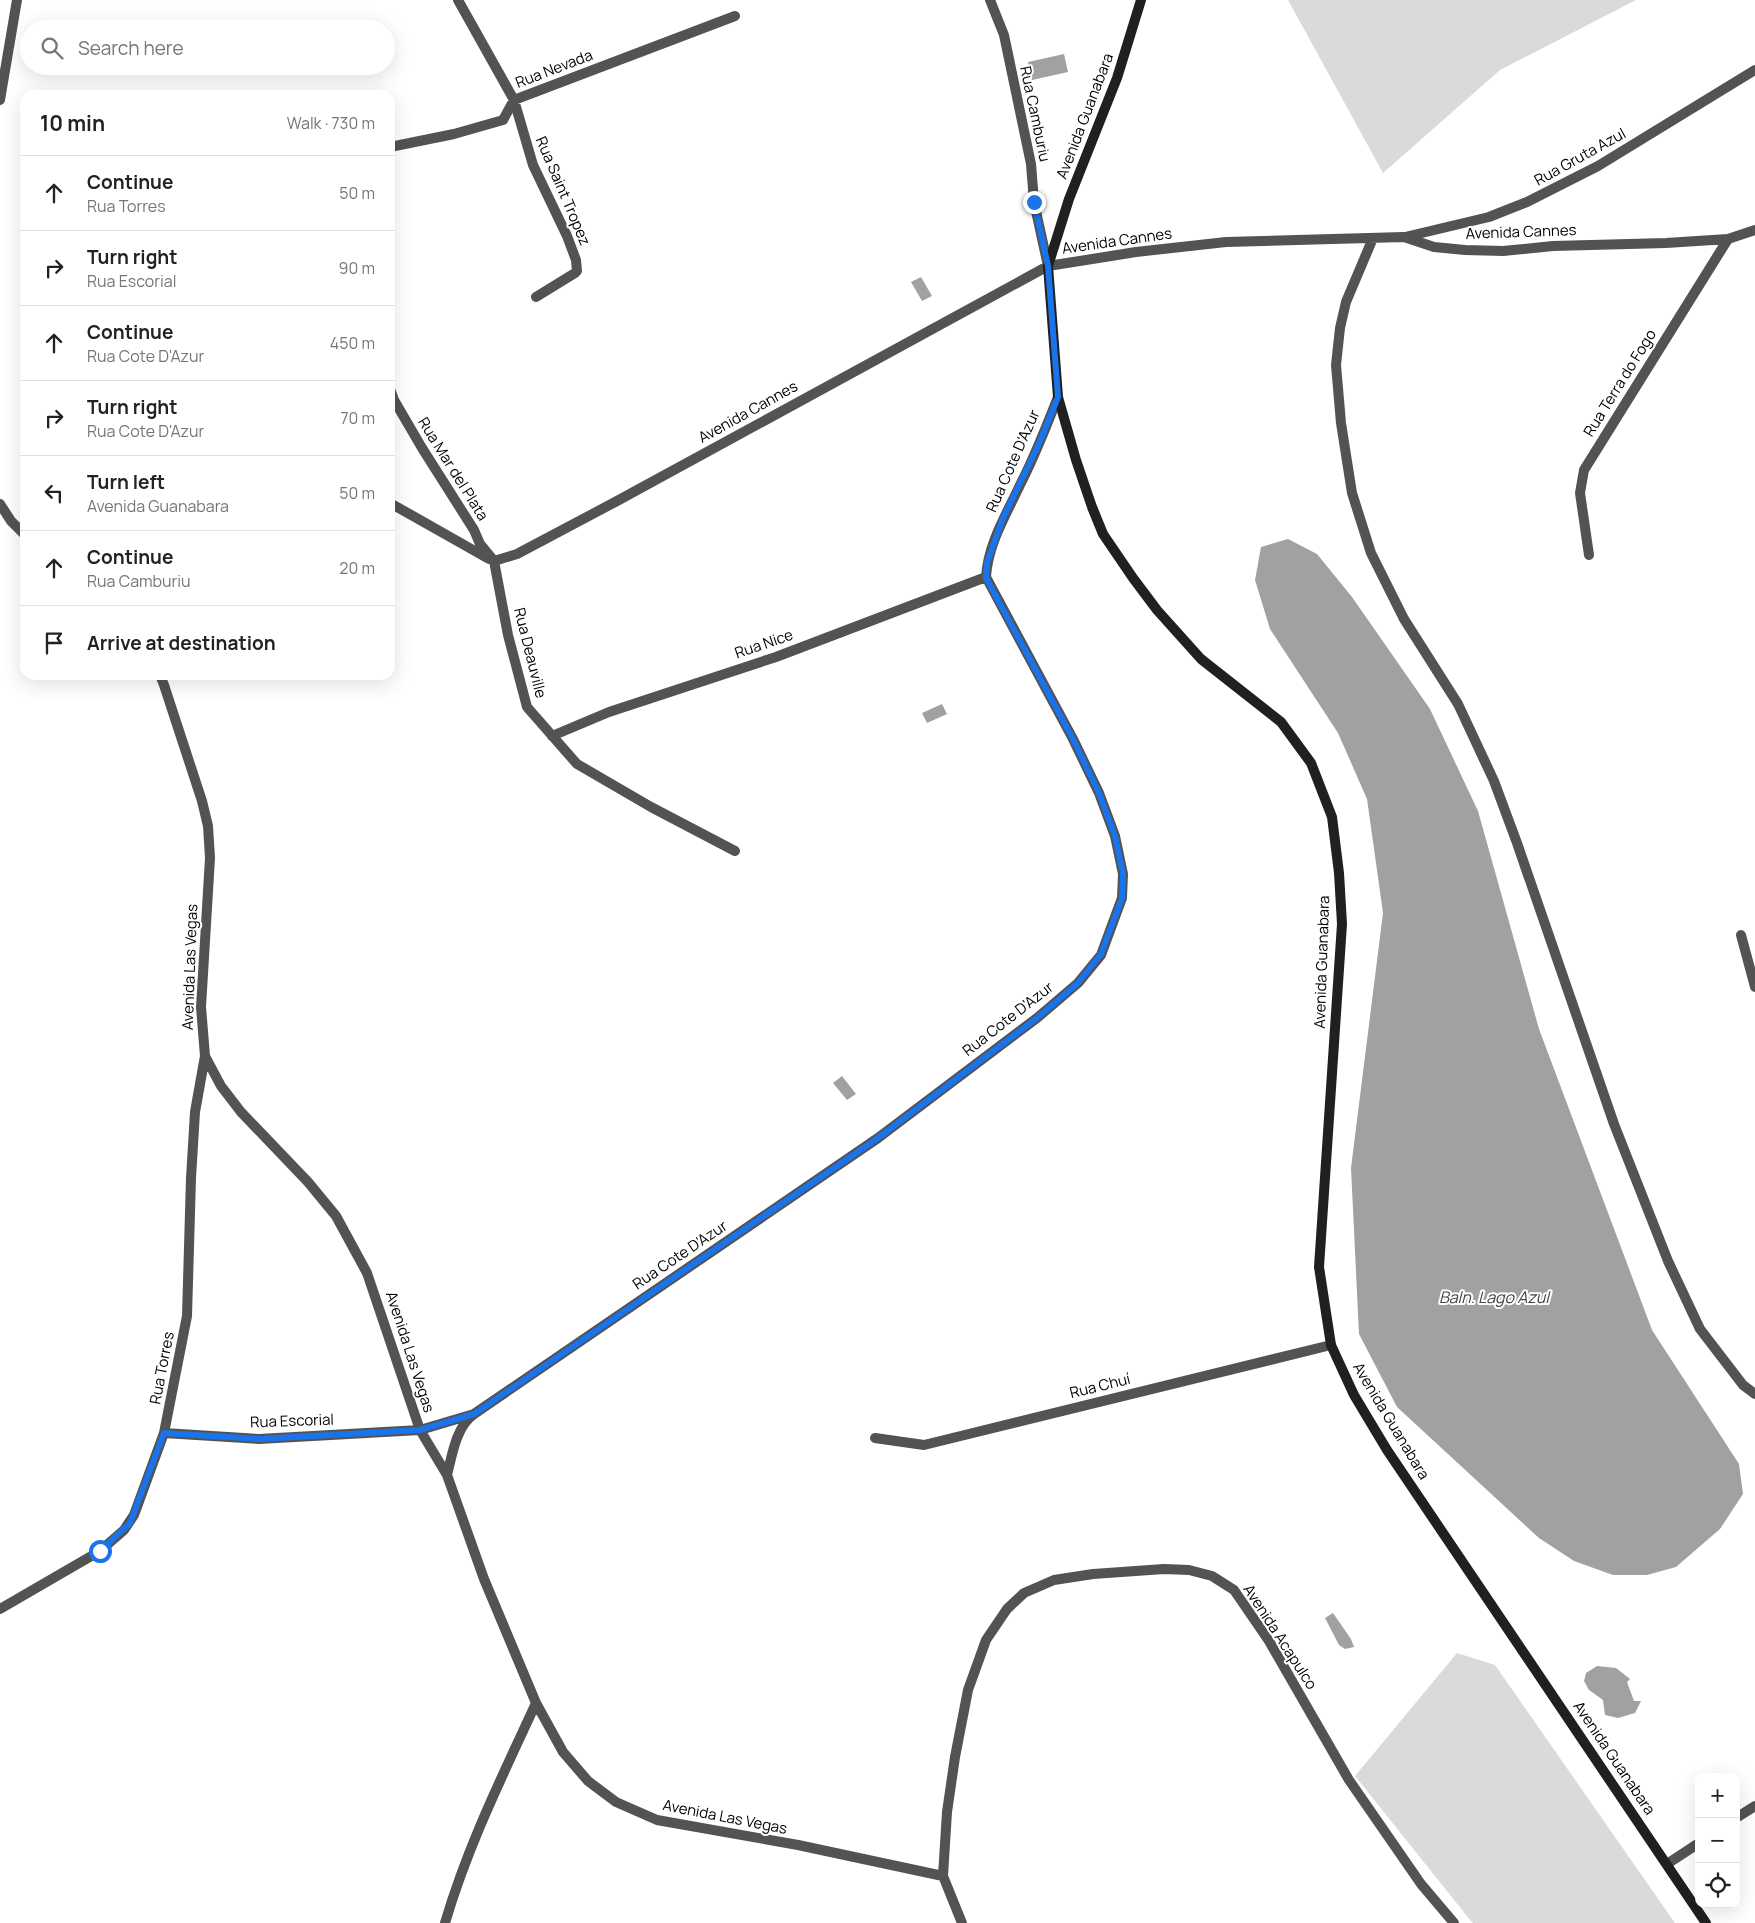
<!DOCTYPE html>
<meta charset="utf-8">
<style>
:root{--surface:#fff;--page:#f6f6f6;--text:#222;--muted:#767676;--line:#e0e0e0}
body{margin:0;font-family:Manrope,sans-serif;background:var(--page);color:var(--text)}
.controls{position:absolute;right:15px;bottom:15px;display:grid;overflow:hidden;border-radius:10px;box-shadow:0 5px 20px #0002}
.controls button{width:45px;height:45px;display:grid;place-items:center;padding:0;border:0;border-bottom:1px solid var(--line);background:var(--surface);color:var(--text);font:25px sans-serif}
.stop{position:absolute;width:15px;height:15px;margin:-11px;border:4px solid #1a73e8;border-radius:50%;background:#fff}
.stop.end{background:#1a73e8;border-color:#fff;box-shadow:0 1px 5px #0008}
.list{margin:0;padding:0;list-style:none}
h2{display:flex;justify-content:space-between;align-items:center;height:65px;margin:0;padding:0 20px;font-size:21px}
h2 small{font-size:16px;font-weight:400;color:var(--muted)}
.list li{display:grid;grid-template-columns:32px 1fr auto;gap:15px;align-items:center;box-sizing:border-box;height:75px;padding:0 20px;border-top:1px solid var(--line)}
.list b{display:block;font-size:19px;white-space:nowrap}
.list p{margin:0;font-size:16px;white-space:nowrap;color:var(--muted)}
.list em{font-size:16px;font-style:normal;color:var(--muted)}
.icon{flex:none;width:28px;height:28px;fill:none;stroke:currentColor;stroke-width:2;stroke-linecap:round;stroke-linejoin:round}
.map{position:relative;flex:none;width:1755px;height:1923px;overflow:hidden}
.search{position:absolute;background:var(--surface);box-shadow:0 5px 20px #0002;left:20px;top:20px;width:375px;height:55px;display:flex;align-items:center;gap:12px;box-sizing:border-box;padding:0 18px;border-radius:28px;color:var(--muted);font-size:19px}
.panel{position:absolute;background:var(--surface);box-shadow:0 5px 20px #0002;left:20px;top:90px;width:375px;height:590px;border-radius:15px}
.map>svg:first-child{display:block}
.green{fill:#dadada}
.water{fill:#a1a1a1}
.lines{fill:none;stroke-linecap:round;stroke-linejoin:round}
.street{stroke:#535353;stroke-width:10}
.secondary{stroke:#202020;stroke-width:10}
.route{stroke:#1a73e8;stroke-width:6}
.labels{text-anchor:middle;stroke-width:4;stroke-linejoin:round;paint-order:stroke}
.street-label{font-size:15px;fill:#000;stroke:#fff}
.water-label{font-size:16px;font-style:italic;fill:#424242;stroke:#fff}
</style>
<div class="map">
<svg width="1755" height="1923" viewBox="0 0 1755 1923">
<rect width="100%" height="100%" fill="#fff"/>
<!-- green -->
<path class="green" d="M1288,0H1636L1500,70L1383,173Z
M1457,1653L1495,1665L1675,1923H1473L1471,1921L1355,1776Z"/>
<!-- water -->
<path class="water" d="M1064,54L1068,72L1032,80L1028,62Z
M921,277L932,296L922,301L911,282Z
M1288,539L1317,554L1352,597L1430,709L1478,811L1539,1029L1652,1330L1739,1464L1743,1494L1720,1529L1676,1567L1647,1575H1613L1574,1561L1539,1538L1397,1407L1359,1334L1351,1168L1383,913L1367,799L1338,733L1270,629L1255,580L1261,547Z
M942,704L947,714L927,723L922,713Z
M842,1076L856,1094L847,1100L833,1083Z
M1333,1613L1351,1639L1354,1647L1345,1649L1339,1645L1325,1618Z
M1597,1666L1616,1668L1630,1679L1627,1682L1634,1701H1641L1635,1713L1618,1718L1605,1715L1603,1700L1589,1690L1584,1681L1586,1673Z"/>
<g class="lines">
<!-- street -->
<path class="street" d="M458,0L514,100L533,165L567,236L576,260L577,271L575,273L536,297
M990,0L1004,35L1031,164L1034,202L1048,266
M0,100L17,0
M390,147L454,134L503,120L514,100L735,16
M1405,237L1489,217L1527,202L1598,166L1755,70
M1373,238L1346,302L1340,328L1336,365L1341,423L1352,493L1371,553L1404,619L1458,704L1494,781L1517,843L1614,1124L1668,1261L1700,1329L1743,1385L1755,1394
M390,389L394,400L422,448L474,530L480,544L494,561L508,635L527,707L577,764L651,807L735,851
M390,503L489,559
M0,504L11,521L25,535
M1589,555L1580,493L1584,470L1728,239
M494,561L517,554L617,501L1048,266L1136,252L1226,242L1404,237L1434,247L1465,250L1503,251L1553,246L1666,243L1728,239L1755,230
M160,675L164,685L202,801L208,826L210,858L201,1007L205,1056L221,1086L241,1112L308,1182L336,1216L367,1273L420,1430L447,1475L484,1579L536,1703L563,1752L588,1781L616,1802L657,1820L798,1845L943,1876
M552,736L609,712L776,657L986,577
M1741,935L1755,987
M164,1433L259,1439L420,1430L474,1414L878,1138L1037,1018L1078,983L1101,955L1122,898L1123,874L1115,836L1099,793L1073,739L986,577C988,544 1006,515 1020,485C1035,456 1046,427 1058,397
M875,1438L924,1445L1331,1345
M447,1475C452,1456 456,1427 473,1415
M0,1609L100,1551L124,1530L134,1515L164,1433L187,1316L191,1178L195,1112L205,1056
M1736,1818L1755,1806
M1667,1864L1699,1843
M445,1923C468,1845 502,1777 536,1703
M962,1923L943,1876L947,1812L955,1757L968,1690L986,1640L1007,1609L1024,1593L1054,1580L1093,1574L1164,1569L1189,1570L1212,1576L1234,1590L1269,1641L1349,1780L1421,1884L1454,1923"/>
<!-- secondary -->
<path class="secondary" d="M1141,0L1117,78L1069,199L1048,266L1058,397L1076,460L1092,507L1103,534L1133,578L1157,610L1201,659L1281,722L1311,763L1332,817L1339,873L1342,924L1319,1267L1331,1345L1354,1395L1387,1450L1706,1923"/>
</g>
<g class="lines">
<!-- route -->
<path class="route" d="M100,1551L130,1523L164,1433L259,1439L420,1430L474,1414L878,1138L1037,1018L1078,983L1101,954L1122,898L1123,874L1115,836L1099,793L1073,739L986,578L987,563L1003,518L1038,446L1058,397L1048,266L1034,202"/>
</g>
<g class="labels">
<!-- street labels -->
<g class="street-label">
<text transform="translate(554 69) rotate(-21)" y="5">Rua Nevada</text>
<text transform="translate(1035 114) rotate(78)" y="5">Rua Camburiu</text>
<text transform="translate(1085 116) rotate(-69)" y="5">Avenida Guanabara</text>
<text transform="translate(1580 157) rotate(-29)" y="5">Rua Gruta Azul</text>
<text transform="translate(563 191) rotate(67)" y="5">Rua Saint Tropez</text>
<text transform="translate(1521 232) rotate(-2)" y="5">Avenida Cannes</text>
<text transform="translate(1117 241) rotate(-8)" y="5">Avenida Cannes</text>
<text transform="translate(1620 383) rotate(-58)" y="5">Rua Terra do Fogo</text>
<text transform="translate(748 412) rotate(-29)" y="5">Avenida Cannes</text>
<text transform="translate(1013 461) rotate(-66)" y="5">Rua Cote D'Azur</text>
<text transform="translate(453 469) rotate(58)" y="5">Rua Mar del Plata</text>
<text transform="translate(764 644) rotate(-19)" y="5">Rua Nice</text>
<text transform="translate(530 653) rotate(76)" y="5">Rua Deauville</text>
<text transform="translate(1322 962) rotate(-88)" y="5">Avenida Guanabara</text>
<text transform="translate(190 967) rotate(-88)" y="5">Avenida Las Vegas</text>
<text transform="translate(1008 1019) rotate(-38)" y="5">Rua Cote D'Azur</text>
<text transform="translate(680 1255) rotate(-34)" y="5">Rua Cote D'Azur</text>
<text transform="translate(410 1352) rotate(72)" y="5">Avenida Las Vegas</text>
<text transform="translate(162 1368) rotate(-79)" y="5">Rua Torres</text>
<text transform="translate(1100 1386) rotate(-14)" y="5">Rua Chuí</text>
<text transform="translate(292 1421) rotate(-2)" y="5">Rua Escorial</text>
<text transform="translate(1391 1421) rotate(59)" y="5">Avenida Guanabara</text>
<text transform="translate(1280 1637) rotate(57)" y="5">Avenida Acapulco</text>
<text transform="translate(1614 1758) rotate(56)" y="5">Avenida Guanabara</text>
<text transform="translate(725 1817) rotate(11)" y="5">Avenida Las Vegas</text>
</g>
<!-- water labels -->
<g class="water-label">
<text x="1494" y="1303">Baln. Lago Azul</text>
</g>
</g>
</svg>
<div class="controls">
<button>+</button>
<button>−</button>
<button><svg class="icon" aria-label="locate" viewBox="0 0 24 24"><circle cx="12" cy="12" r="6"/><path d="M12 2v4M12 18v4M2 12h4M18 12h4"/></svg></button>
</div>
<div class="stop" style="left:100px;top:1551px"></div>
<div class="stop end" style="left:1034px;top:202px"></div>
<div class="search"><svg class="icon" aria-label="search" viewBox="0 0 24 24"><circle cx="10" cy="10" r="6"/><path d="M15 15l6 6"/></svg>Search here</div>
<section class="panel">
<h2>10 min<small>Walk · 730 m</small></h2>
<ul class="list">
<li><svg class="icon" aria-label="ahead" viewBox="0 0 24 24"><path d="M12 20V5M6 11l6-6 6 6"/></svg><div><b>Continue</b><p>Rua Torres</p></div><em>50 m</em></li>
<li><svg class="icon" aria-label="right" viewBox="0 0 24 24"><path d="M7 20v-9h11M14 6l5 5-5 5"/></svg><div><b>Turn right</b><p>Rua Escorial</p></div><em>90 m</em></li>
<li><svg class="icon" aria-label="ahead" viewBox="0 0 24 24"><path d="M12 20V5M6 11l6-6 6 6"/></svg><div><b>Continue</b><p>Rua Cote D'Azur</p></div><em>450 m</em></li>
<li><svg class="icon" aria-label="right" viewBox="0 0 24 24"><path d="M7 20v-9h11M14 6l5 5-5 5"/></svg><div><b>Turn right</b><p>Rua Cote D'Azur</p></div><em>70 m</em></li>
<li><svg class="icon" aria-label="left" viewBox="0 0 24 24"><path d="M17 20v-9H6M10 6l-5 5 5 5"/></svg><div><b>Turn left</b><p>Avenida Guanabara</p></div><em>50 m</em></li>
<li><svg class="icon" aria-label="ahead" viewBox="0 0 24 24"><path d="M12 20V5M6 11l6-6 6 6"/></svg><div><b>Continue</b><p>Rua Camburiu</p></div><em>20 m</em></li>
<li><svg class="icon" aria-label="arrive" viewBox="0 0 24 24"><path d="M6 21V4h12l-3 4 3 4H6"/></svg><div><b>Arrive at destination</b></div></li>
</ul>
</section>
</div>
